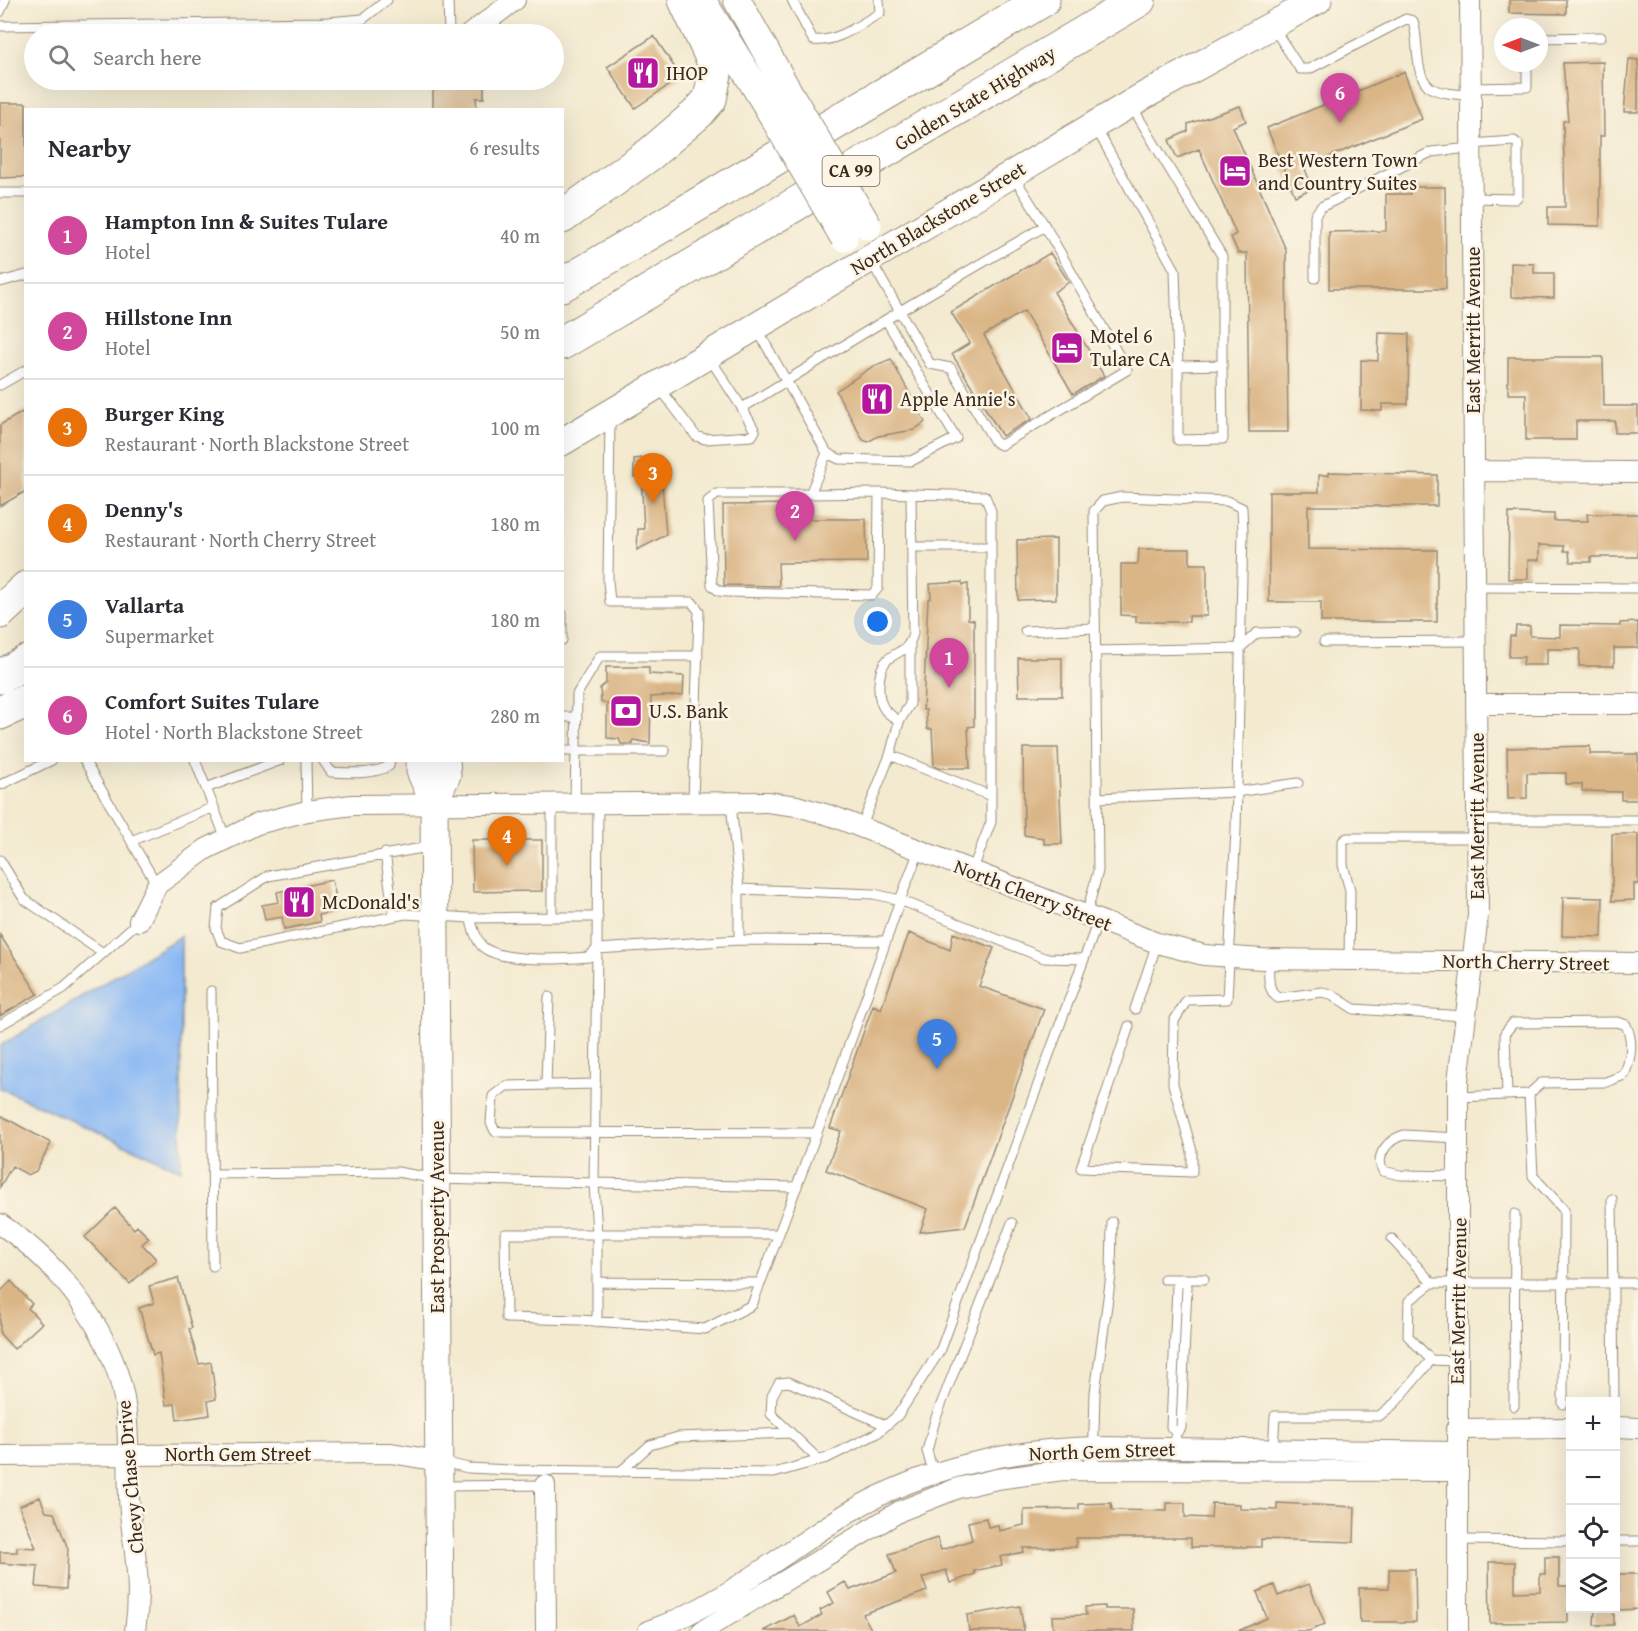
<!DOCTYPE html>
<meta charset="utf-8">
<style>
:root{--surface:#fff;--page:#f2f2f3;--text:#2b2b33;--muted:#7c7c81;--line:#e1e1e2;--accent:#1a73e8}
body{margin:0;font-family:"Gentium Book Plus",serif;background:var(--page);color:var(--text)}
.controls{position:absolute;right:18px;bottom:18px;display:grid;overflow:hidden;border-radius:0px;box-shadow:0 6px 24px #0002}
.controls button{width:54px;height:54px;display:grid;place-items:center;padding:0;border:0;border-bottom:2px solid var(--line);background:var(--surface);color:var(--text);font:30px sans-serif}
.compass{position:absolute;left:1494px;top:18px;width:54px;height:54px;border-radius:50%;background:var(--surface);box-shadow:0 6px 24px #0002;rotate:270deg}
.you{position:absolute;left:878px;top:622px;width:21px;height:21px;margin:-15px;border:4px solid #fff;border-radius:50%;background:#1a73e8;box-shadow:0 0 0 9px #1a73e833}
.badge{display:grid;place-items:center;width:39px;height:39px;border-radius:50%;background:var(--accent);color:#fff;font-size:20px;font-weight:700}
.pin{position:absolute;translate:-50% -50px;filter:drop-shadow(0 2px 3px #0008)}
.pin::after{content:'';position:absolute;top:32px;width:21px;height:18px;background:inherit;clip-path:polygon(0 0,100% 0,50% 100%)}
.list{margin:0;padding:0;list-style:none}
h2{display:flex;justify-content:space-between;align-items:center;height:78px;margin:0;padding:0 24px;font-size:26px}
h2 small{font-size:20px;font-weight:400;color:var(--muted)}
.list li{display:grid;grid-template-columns:39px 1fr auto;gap:18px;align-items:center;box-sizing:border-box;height:96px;padding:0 24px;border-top:2px solid var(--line)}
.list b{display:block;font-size:22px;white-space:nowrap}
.list p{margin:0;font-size:20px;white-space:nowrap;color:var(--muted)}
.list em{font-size:20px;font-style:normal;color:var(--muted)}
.icon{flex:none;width:33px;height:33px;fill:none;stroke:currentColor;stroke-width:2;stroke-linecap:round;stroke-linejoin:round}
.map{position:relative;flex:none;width:1638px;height:1631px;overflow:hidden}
.search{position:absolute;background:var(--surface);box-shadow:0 6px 24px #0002;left:24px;top:24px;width:540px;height:66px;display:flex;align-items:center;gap:15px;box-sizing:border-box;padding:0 21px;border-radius:33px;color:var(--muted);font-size:22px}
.panel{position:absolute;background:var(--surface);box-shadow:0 6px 24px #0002;left:24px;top:108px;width:540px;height:654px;border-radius:0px}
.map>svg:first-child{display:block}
.water{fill:#89b8f4;stroke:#627189;stroke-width:1.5}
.building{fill:#dab586}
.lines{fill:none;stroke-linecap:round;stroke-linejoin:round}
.lane-casing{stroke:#978a77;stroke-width:11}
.street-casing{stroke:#978a77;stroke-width:22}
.secondary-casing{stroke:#978a77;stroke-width:29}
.highway-casing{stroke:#978a77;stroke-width:35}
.lane{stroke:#fff;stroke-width:9}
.street{stroke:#fff;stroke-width:20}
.secondary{stroke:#fff;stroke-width:27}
.highway{stroke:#fff;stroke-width:33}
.secondary-bridge-casing{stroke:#978a77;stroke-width:29;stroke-linecap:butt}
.secondary-bridge{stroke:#fff;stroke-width:27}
.labels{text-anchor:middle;stroke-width:5;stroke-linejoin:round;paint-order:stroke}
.shield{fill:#fcf5e5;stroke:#75675a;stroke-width:1.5}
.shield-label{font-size:18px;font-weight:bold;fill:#3b2a1e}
.poi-label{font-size:20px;fill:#3b2a1e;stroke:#fcf5e5;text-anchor:start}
.street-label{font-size:20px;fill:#3b2a1e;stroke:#fcf5e5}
</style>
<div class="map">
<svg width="1638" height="1631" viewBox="0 0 1638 1631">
<rect width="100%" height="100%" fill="#fcf5e5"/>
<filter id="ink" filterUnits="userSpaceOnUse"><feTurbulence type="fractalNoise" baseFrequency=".0167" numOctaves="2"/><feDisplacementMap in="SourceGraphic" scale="12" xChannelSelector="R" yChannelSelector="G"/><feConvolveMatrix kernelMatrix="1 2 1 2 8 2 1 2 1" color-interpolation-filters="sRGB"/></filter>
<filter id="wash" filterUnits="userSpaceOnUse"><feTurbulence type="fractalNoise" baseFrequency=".008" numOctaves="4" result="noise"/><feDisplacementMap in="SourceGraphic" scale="24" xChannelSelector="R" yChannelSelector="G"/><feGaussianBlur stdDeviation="1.35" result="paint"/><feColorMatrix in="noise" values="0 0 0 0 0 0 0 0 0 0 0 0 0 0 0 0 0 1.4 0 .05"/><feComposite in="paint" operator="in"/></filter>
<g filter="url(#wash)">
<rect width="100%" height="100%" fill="#f3ead0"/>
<!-- water -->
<path class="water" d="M181,936V1170L0,1088V1046Z"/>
<g id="blocks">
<!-- building -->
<path class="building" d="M1509,0H1566V14L1509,13Z
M654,36L681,77L635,108L607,67Z
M1629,59L1638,60V112H1624Z
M1603,62L1604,136H1600V226L1548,225V207H1565L1563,121H1568L1563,63Z
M1404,72L1422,119L1304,167L1313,188L1295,196L1267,128Z
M484,83V98H476L477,110H433V84Z
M0,103H26V177L0,178Z
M1240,106L1246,121L1233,127L1286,250L1288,432H1249L1247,253H1238L1231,237L1236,234L1199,149L1177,158L1169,140L1188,131V124Z
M1410,187H1445L1446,289H1329V232L1386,231V194H1410Z
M1050,253L1069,282L1054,292L1104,376L1073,394L1024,311L984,335L1032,419L1002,436L952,354L970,343L951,312Z
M1511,263L1534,264V273H1554V298L1511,297Z
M1379,333L1409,334L1408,404H1382V411L1361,410V360L1378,361Z
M1508,357H1603L1604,406H1638V433H1615V421H1576V440H1526V394H1508Z
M891,359L925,422L914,430L878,436L868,442L863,440L836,391L872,367Z
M26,410V491L0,506V425Z
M660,456L666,535L637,550L638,529H644L641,476L634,477V459Z
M1329,472L1437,475V506H1308V549L1437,550V622H1321V602H1269V492H1319V475H1329Z
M802,504V519H866L867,562L778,563L779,586L724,585L723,505Z
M1509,513L1554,514V521H1588L1587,514H1638V557H1591V562H1570L1569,551H1564V546L1539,545V560H1528V579H1508Z
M1056,539V599L1018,600L1017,540Z
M1139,549H1190V564H1207V616H1189V622H1136V616L1121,615V564H1138Z
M962,582L963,585L968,584V619L974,620V726L968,727L970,768H939L934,766L932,729H927L926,710H923L928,599L931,598L930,584Z
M1638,622V648H1614V666H1579L1580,649H1547V665H1523L1524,657H1509L1510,636H1515L1516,626H1530V636L1560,637V625L1620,626V623Z
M1018,658H1062V696H1019Z
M606,667H649V674L684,676L683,695L651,697L650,743L633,740V744H621L619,739L607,738V703L601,702L600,688L606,683Z
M1590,746V754H1638V800H1621V792L1582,791V784H1566V773H1527V798L1508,799L1507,748Z
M1023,748H1058L1062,844H1044V838L1024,835Z
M1612,834H1638V884H1634V900L1612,901Z
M472,840H542V891L473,892Z
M332,880L339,911L319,915L320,922L284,929L282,917L265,920L262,905L279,902L277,892Z
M1563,897L1603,898L1602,937L1562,936Z
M909,933L950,950L953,933L994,948L979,986L1044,1009L965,1227L920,1232L928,1209L826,1170L841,1131L830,1128L873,1005L881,1009Z
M0,935L38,994L0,1016Z
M0,1115L51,1143L36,1171L28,1175L12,1166L0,1187Z
M115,1208L134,1229L137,1226L149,1238L142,1244L156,1259L130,1284L85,1237Z
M178,1278L192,1328L189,1329L199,1364L211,1362L216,1399L208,1401L210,1415L177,1420L175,1404L166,1405L159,1353L153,1355L139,1308L154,1303L149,1286Z
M11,1281L32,1304L28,1308L42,1323L14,1349L0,1334V1292Z
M40,1497L46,1512L54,1513L68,1549L66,1589L36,1587L38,1566L0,1563V1552H17V1547L36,1548L19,1506Z
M1111,1503L1112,1510L1167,1511V1503H1185V1517L1211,1518L1212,1503L1240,1504V1509L1277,1510V1503L1355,1507L1354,1542L1261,1539V1547H1191V1538H1076V1547L1023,1548L1024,1552L1000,1557L1002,1565L974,1571L975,1574L950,1583L946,1570L922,1578L927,1591L863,1614L872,1631H764L794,1615L800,1627L822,1615L820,1610L834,1603L828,1592L845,1582L850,1590L896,1573L889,1554L937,1538L941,1550L972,1540L968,1522L986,1518L988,1527L998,1525L999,1531L1024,1525V1510L1079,1509V1504Z
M1545,1557H1559V1586H1568V1622L1490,1623L1489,1562H1515V1592L1540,1591V1574H1545Z
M1389,1569H1415L1416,1622H1360L1359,1588H1389Z
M1619,1574H1638V1609L1620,1610Z
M1309,1584L1325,1624L1309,1631H1238L1267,1618L1257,1592L1274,1585L1278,1596Z
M1020,1606L1024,1631H969L967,1615Z
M1105,1606V1609H1133L1134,1631H1053L1052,1616L1086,1615L1085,1607Z
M1595,1608H1614V1625H1594Z"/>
</g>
</g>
<g filter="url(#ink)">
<use href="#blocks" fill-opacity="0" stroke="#978a77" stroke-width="1.5"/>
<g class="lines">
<defs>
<path id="lane" d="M448,0L449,34
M792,0L813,40C837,43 860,24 880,13L879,0
M0,12L5,0
M0,26L328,22L363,19L387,0
M1273,27L1300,69H1309L1398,23L1406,19L1413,21C1420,40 1412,78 1433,89C1442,94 1460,94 1471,96
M1539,38L1601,37
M1471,88L1527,87V63
M1096,128L1175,270L1178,366L1222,365V256L1131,105
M1471,144L1514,141L1518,144V196L1515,199L1472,198
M0,193H26
M871,261L930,364L951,368L995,442L1001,445L1127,370L1045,226
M1315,278V215L1321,207L1431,152L1471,148
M0,282L26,275
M757,329L827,453L839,459L911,461L956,438L886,320
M709,357L742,408L900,311L1045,226L1014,177
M1178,366V440L1223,439L1222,365
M0,385L26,370
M659,387L696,436L705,439L752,436L755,431L742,408
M610,418L608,581L610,602H692L699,611L693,802
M827,453L810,494H717L708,501L712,585L719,591L727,592L872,595L878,588L879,493L985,496L991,511V822L972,871
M810,494L879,493
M912,547H991
M1475,587L1638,588
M562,614V640
M1025,631L1095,628
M1324,642L1476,641
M1096,651L1240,648L1257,633L1295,632
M562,717H577
M899,722L910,704V645
M562,751H665
M890,755L899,722C895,718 889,714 885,710C876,698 877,669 888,659C901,649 909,651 913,633L911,494
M84,760L157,885
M195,760L226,839
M306,760L307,811
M323,760L331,772C350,773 372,775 389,766L390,760
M0,785L52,760
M206,788L281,760
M1097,798L1236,792L1298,783
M598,802L597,949L739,940V889L874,894L900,900C854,1036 803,1170 752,1305L705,1329L580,1320L506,1318L505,1234H779
M731,802L739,889
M552,803V917H598
M575,803L577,694L600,656H698
M1477,820H1638
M861,828L890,755L991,796
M131,841L214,807
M433,846L268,876L218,908L216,928L221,941L240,948L405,914L470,918L552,917
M919,851L900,900L1044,958L1084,959
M385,853L394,916
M0,860L24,899L103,953
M1086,916L1098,871L1094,511L1103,501L1122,497L1227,501L1242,508L1243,532L1236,830L1227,999L1187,1000L1174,1021L1173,1084L1192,1151V1172L1081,1168L1129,1026
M470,918C473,927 476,941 483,947C502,963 565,959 589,957L597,949
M739,940L886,941
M597,949L594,1183L797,1187
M1269,959C1269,972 1266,990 1278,998L1322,992L1331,994L1354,1009L1464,1016
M1349,960L1350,890L1343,865V841L1347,838H1477
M211,991L213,1266
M1135,1009L1157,943
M0,1025L64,988L139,921
M596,1084L506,1086L493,1096L491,1123L495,1131L503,1132L817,1133
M546,1085L549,997
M1507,1095L1505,1033L1513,1023L1618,1022L1626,1025C1634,1042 1631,1059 1624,1075L1606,1082L1541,1083L1529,1094
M1458,1097L1529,1094L1533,1176L1564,1210L1563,1404
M1458,1138L1404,1135C1389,1139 1374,1155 1383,1171L1400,1175L1459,1176
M213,1174L397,1172L437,1179L594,1183L597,1234V1322
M1612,1199L1614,1402
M1392,1239L1432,1283
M1164,1279H1204
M597,1282L760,1283
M1431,1360L1408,1336L1409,1301L1432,1283H1638
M1514,1406L1515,1214
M1175,1448L1176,1433L1171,1427L1177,1286L1183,1279L1187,1286L1181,1428L1176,1433
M1273,1450L1275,1416H1379L1395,1403L1431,1360L1458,1361
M819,1460L771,1414L772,1396L779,1383L789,1382L885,1425
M443,1462L468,1468L511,1470L774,1473L827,1458L876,1434L898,1415L941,1349L1098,921
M1093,1469L1095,1392L1111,1276L1112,1222
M620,1472L650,1445L678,1437L791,1433
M934,1475L927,1451L935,1420L1012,1223
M442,1486L545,1485
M1457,1540L1570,1541
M1616,1541H1638"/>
<path id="street" d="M470,34L515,0
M1474,471L1638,472
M1477,704H1638
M139,921L157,885L206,849L257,824L307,811L352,805L767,802L797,806L832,816L1157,943L1204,955L1262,959L1638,963
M0,1224C61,1264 118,1338 126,1412C130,1446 127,1480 130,1513C135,1557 142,1586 135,1631
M1616,1427L1638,1428
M1456,1429L1570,1428
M0,1456L391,1453L439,1461
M545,1485L546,1631
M648,1631C722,1606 785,1551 851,1511C924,1468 1011,1449 1095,1447L1456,1452
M702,1631L900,1511L958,1488L997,1479L1063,1470L1456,1471
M1458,1631V1081L1478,915L1470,0"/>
<path id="secondary" d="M702,0L765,103
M737,0L788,91
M562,442L1140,98L1318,0
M420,760V771L434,803L440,1631
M434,803L447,775L446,760"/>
<path id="highway" d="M562,217L650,154L698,113L710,99L715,74L713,60L685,0
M562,285L1043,0
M562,343L1139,0
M0,612L26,588
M0,677L26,662
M0,713L26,701"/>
</defs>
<!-- lane casing -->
<use href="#lane" class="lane-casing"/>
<!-- street casing -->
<use href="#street" class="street-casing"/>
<!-- secondary casing -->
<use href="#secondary" class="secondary-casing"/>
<!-- highway casing -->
<use href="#highway" class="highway-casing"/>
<!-- lane -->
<use href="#lane" class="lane"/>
<!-- street -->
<use href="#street" class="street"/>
<!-- secondary -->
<use href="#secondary" class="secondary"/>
<!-- highway -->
<use href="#highway" class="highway"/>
<defs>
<path id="secondary-bridge" d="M788,91L868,226
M765,103L844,238"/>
</defs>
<!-- secondary-bridge casing -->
<use href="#secondary-bridge" class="secondary-bridge-casing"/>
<!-- secondary-bridge -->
<use href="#secondary-bridge" class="secondary-bridge"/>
</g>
</g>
<!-- icons -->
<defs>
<symbol id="restaurant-square" viewBox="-11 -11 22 22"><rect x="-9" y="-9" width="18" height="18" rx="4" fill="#b5179e" stroke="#fcf5e5"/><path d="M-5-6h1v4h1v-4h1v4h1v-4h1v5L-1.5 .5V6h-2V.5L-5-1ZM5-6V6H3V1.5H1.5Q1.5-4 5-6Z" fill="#fff"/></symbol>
<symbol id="hotel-square" viewBox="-11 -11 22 22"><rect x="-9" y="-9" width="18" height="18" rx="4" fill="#b5179e" stroke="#fcf5e5"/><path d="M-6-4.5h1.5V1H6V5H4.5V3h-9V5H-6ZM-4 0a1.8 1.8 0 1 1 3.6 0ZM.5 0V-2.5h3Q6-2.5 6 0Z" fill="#fff"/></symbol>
<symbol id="bank-square" viewBox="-11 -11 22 22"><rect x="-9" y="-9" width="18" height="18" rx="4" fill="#b5179e" stroke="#fcf5e5"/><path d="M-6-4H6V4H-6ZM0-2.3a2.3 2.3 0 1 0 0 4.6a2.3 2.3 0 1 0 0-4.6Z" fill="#fff"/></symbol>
</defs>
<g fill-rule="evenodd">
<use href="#restaurant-square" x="624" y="54" width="38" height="38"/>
<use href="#hotel-square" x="1216" y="152" width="38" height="38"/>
<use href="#hotel-square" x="1048" y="329" width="38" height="38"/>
<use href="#restaurant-square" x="858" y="380" width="38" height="38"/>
<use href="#bank-square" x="607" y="692" width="38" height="38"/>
<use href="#restaurant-square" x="280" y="883" width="38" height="38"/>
</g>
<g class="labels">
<!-- shield labels -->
<rect class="shield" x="822.5" y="156" width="57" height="30" rx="4.5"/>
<g class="shield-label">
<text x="851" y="177">CA 99</text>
</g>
<!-- poi labels -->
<g class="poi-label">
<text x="666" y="80">IHOP</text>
<text x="1258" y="167">Best Western Town<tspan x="1258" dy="23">and Country Suites</tspan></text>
<text x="1090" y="343">Motel 6<tspan x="1090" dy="23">Tulare CA</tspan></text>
<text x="900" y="406">Apple Annie's</text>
<text x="649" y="718">U.S. Bank</text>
<text x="322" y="909">McDonald's</text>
</g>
<!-- street labels -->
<g class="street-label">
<text transform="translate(975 98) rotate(-31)" y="7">Golden State Highway</text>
<text transform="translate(938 218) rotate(-31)" y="7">North Blackstone Street</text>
<text transform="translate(1473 330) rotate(-90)" y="7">East Merritt Avenue</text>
<text transform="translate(1477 816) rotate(-90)" y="7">East Merritt Avenue</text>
<text transform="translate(1033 895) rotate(21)" y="7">North Cherry Street</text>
<text transform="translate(1526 962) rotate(1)" y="7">North Cherry Street</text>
<text transform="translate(437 1217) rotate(-90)" y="7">East Prosperity Avenue</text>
<text transform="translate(1458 1301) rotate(-89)" y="7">East Merritt Avenue</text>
<text transform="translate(1102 1451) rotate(-2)" y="7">North Gem Street</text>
<text x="238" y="1461">North Gem Street</text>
<text transform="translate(130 1477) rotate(-95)" y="7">Chevy Chase Drive</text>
</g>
</g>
</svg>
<div class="controls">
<button>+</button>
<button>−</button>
<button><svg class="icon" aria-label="locate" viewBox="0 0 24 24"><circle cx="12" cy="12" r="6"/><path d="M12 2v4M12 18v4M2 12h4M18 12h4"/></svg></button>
<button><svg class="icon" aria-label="layers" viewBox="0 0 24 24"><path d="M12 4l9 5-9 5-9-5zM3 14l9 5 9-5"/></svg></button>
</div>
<svg class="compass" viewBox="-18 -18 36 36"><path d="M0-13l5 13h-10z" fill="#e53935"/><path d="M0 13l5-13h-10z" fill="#7c7c81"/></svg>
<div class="you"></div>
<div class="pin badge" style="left:949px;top:688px;background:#d1479c">1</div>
<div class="pin badge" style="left:795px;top:541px;background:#d1479c">2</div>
<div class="pin badge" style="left:653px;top:503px;background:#e8710a">3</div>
<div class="pin badge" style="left:507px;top:866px;background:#e8710a">4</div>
<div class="pin badge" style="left:937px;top:1069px;background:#3f7fe0">5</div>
<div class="pin badge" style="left:1340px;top:123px;background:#d1479c">6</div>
<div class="search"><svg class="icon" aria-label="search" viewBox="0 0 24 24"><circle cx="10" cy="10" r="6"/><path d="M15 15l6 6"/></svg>Search here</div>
<section class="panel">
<h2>Nearby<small>6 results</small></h2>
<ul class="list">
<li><span class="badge" style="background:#d1479c">1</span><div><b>Hampton Inn &amp; Suites Tulare</b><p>Hotel</p></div><em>40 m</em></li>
<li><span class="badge" style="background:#d1479c">2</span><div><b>Hillstone Inn</b><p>Hotel</p></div><em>50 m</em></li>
<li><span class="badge" style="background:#e8710a">3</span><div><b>Burger King</b><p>Restaurant · North Blackstone Street</p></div><em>100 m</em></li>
<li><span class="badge" style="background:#e8710a">4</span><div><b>Denny's</b><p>Restaurant · North Cherry Street</p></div><em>180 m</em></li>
<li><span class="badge" style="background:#3f7fe0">5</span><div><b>Vallarta</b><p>Supermarket</p></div><em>180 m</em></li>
<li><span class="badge" style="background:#d1479c">6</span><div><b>Comfort Suites Tulare</b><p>Hotel · North Blackstone Street</p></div><em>280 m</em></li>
</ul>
</section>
</div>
